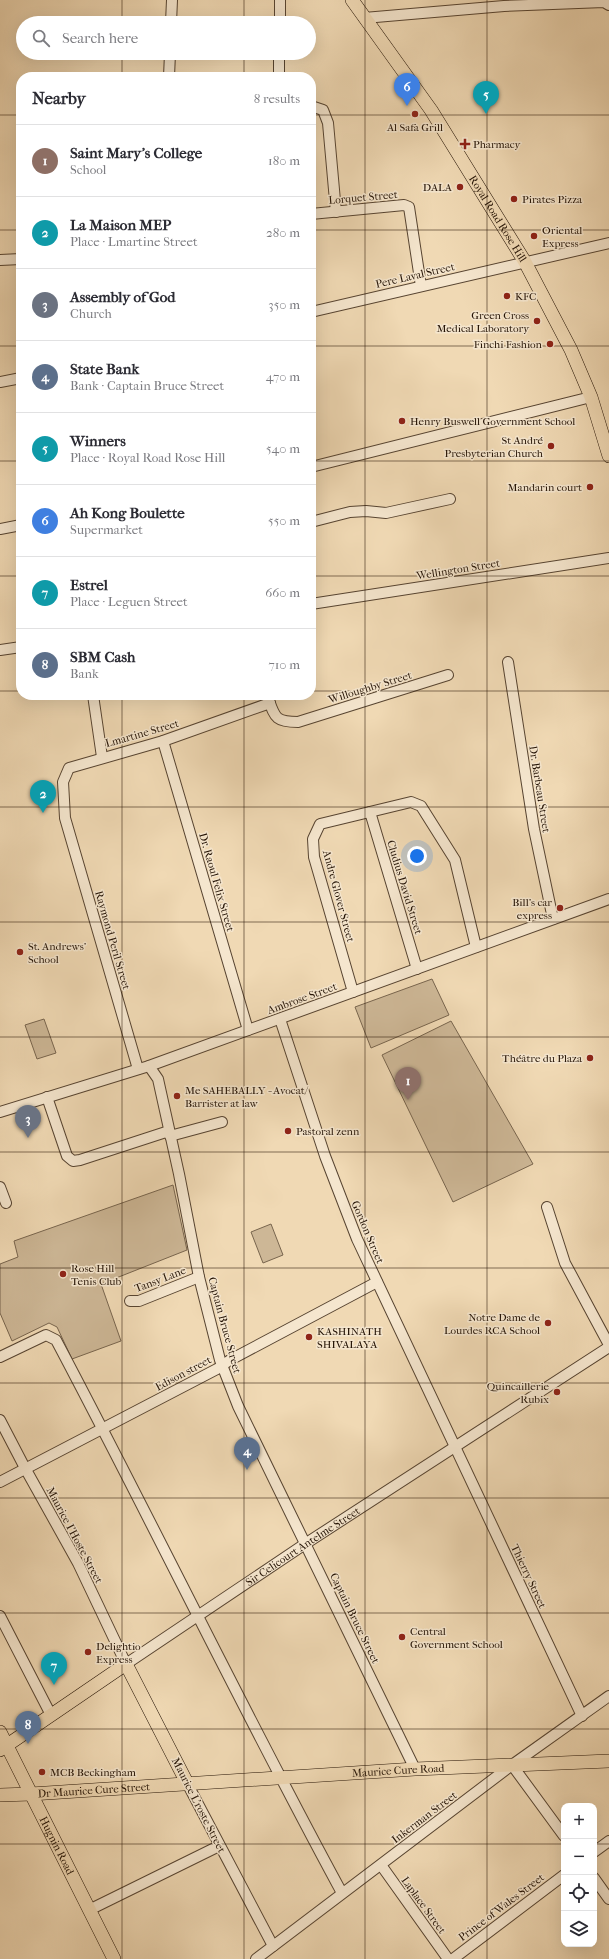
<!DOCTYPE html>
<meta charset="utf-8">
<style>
:root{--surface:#fff;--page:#f7f7f7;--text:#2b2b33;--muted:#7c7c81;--line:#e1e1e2;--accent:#8f2418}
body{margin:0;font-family:"IM FELL French Canon",serif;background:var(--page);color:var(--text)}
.controls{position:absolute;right:12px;bottom:12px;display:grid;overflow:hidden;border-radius:8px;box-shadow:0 4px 16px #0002}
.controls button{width:36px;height:36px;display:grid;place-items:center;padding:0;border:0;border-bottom:1px solid var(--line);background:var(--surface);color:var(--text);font:20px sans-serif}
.you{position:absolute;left:417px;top:856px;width:14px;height:14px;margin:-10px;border:3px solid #fff;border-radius:50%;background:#1a73e8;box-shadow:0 0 0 6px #1a73e833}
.badge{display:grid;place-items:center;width:26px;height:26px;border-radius:50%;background:var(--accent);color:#fff;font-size:13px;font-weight:700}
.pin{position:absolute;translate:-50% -33px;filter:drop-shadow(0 1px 2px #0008)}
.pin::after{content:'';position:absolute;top:21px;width:14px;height:12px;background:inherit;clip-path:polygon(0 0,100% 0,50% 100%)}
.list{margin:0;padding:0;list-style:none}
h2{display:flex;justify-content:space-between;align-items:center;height:52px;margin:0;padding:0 16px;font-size:17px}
h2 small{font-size:13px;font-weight:400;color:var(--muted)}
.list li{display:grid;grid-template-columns:26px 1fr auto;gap:12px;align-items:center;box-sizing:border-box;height:72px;padding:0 16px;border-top:1px solid var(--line)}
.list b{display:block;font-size:15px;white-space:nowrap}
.list p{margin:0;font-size:13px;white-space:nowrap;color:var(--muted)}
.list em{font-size:13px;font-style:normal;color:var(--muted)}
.icon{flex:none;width:22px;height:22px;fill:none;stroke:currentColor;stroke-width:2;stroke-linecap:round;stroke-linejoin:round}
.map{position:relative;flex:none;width:609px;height:1959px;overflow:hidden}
.search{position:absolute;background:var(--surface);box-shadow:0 4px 16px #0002;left:16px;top:16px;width:300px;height:44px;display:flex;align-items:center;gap:10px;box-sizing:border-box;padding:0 14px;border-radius:22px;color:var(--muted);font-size:15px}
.panel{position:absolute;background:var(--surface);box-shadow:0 4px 16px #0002;left:16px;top:72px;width:300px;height:628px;border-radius:16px}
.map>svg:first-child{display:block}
.green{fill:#cdb796;stroke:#78654e}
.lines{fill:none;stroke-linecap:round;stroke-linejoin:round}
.minor-casing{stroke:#574431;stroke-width:12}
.major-casing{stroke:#241305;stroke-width:14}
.minor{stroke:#f5e6ce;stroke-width:10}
.major{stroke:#f0d9b4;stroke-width:13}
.grid{fill:none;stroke:#241305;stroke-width:1;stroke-opacity:0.55}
.poi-dot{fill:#8f2418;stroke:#f5e6ce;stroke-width:1.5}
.labels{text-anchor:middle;stroke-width:3;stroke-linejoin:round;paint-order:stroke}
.poi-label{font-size:11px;fill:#241305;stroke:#f5e6ce;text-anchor:start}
.street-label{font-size:11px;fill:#241305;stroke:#f5e6ce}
</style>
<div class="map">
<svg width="609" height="1959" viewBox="0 0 609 1959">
<rect width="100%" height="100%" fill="#f0d9b4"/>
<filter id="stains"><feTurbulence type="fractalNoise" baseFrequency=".005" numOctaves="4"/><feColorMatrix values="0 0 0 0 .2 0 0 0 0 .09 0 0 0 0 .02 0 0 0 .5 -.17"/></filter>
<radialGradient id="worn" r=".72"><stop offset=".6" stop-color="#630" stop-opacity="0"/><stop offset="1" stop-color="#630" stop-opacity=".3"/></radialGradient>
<!-- green -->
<path class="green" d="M432,979L449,1015L371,1048L355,1007Z
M44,1019L56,1053L37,1059L25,1025Z
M451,1021L533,1164L453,1202L382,1055Z
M173,1185L187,1250L101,1284L121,1341L72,1359L57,1327L49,1323L12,1341L0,1313V1264L18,1257L14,1241Z
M271,1224L283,1255L263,1263L251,1232Z"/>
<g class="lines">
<defs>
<g id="minor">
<path d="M364,18L504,6L604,2L609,5"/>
<path d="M171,23L172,0"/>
<path d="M280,23V0"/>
<path d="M169,77L170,53"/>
<path d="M279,77V53"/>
<path d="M311,106L323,110L328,123L336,212"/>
<path d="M311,214L404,205L409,207L421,286"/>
<path d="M0,260L21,259"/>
<path d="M311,312L609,243"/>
<path d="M0,382L21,378"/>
<path d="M311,467L591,397"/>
<path d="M311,522L350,512L366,511L386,513L450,499"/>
<path d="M0,529L21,525"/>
<path d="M311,604L609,558"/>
<path d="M0,650L21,647"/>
<path d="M508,662L534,829L553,919"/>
<path d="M93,695L102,757"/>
<path d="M267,695C275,717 274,722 298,722L448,675"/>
<path d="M163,741L248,1030"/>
<path d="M370,812L417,969"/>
<path d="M353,992L314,857L313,839L320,824L411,802L421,806L455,860L476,947"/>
<path d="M280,1019L325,1156L357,1239L582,1716"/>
<path d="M149,1066L158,1079L179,1174L199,1277L220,1360L238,1406L415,1769"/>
<path d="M138,1069L65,818L63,782L69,768L163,741L270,703"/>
<path d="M47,1097L67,1156L73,1161L80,1160L169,1131"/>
<path d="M0,1112L149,1066L609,899"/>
<path d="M170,1136L222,1122"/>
<path d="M0,1187L6,1203"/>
<path d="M547,1207L565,1263L609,1345"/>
<path d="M130,1301H139L199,1277"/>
<path d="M0,1357L46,1335L56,1340C153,1523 243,1711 342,1893"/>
<path id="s1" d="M0,1420L25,1468L78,1563L126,1664L305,1544L609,1347"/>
<path d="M0,1482L217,1369L230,1360L377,1282"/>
<path d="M0,1616L51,1715"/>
<path d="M512,1765L564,1836"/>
<path d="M187,1783L273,1946"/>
<path d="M594,1852L609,1841"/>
<path d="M381,1865L448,1959"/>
<path d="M594,1878L609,1899"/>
<path d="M89,1910L219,1846"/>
<path d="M256,1959L512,1765L609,1696"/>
<path d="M453,1959L564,1875"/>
</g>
<g id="major">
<path id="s2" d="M352,0L431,110L525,262L571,350L591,397L609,456"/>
<path id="s3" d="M0,1732L114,1959"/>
<path d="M0,1750L126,1664L187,1783"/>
<path id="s4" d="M0,1795L31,1794L415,1769L609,1761"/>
</g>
</defs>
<!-- minor casing -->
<use href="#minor" class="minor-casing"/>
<!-- major casing -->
<use href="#major" class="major-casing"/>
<!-- minor -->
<use href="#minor" class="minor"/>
<!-- major -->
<use href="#major" class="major"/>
</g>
<!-- grid -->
<path class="grid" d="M122,0V23M244,0V23M365,0V1959M487,0V1959M122,53V77M244,53V77M0,115H21M311,115H609M0,230H21M311,230H609M0,346H21M311,346H609M0,461H21M311,461H609M0,576H21M311,576H609M0,691H21M311,691H609M122,695V1959M244,695V1959M0,807H609M0,922H609M0,1037H609M0,1152H609M0,1268H609M0,1383H609M0,1498H609M0,1613H609M0,1729H609M0,1844H564M594,1844H609"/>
<!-- markers -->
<g class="poi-dot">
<circle cx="415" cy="114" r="4"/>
<path d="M463 138h4v4h4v4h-4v4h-4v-4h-4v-4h4z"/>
<circle cx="460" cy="187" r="4"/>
<circle cx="514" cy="199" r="4"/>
<circle cx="534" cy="236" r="4"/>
<circle cx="507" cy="296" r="4"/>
<circle cx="537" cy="321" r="4"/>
<circle cx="550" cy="344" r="4"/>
<circle cx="402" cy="421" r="4"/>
<circle cx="551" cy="446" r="4"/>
<circle cx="590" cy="487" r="4"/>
<circle cx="560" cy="908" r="4"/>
<circle cx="20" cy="952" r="4"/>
<circle cx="590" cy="1058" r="4"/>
<circle cx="177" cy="1096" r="4"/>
<circle cx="288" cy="1131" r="4"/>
<circle cx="63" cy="1274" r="4"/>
<circle cx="548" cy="1323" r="4"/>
<circle cx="309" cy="1337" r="4"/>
<circle cx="557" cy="1392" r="4"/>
<circle cx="402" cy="1637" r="4"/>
<circle cx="88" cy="1652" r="4"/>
<circle cx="42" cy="1772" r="4"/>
</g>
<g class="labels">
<!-- poi labels -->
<g class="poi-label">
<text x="415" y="131" text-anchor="middle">Al Safa Grill</text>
<text x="473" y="148">Pharmacy</text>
<text x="452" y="191" text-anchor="end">DALA</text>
<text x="522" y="203">Pirates Pizza</text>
<text x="542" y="234">Oriental<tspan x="542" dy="13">Express</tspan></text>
<text x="515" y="300">KFC</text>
<text x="529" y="319" text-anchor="end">Green Cross<tspan x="529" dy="13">Medical Laboratory</tspan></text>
<text x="542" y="348" text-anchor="end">Finchi Fashion</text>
<text x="410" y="425">Henry Buswell Government School</text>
<text x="543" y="444" text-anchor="end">St André<tspan x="543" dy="13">Presbyterian Church</tspan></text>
<text x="582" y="491" text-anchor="end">Mandarin court</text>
<text x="552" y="906" text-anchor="end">Bill's car<tspan x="552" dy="13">express</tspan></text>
<text x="28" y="950">St. Andrews'<tspan x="28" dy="13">School</tspan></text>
<text x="582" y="1062" text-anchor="end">Théâtre du Plaza</text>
<text x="185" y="1094">Me SAHEBALLY - Avocat/<tspan x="185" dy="13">Barrister at law</tspan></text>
<text x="296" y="1135">Pastoral zenn</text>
<text x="71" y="1272">Rose Hill<tspan x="71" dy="13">Tenis Club</tspan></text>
<text x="540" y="1321" text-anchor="end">Notre Dame de<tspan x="540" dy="13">Lourdes RCA School</tspan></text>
<text x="317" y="1335">KASHINATH<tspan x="317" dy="13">SHIVALAYA</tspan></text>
<text x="549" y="1390" text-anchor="end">Quincaillerie<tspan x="549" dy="13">Rubix</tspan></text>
<text x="410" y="1635">Central<tspan x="410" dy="13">Government School</tspan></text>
<text x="96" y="1650">Delightio<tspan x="96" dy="13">Express</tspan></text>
<text x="50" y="1776">MCB Beckingham</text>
</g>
<!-- street labels -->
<g class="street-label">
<text transform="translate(363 197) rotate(-5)" y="4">Lorquet Street</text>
<text dy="4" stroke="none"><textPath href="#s2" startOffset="263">Royal Road Rose Hill</textPath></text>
<text transform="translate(415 275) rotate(-13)" y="4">Pere Laval Street</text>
<text transform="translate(458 569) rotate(-9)" y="4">Wellington Street</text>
<text transform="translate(370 687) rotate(-17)" y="4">Willoughby Street</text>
<text transform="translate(142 733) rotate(-16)" y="4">Lmartine Street</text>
<text transform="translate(540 789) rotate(81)" y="4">Dr. Barbeau Street</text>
<text transform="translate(217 882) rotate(74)" y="4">Dr. Raoul Felix Street</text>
<text transform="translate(405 887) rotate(73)" y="4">Cludius David Street</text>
<text transform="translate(339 896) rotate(75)" y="4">Andre Glover Street</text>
<text transform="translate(113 940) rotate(74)" y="4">Raymond Peril Street</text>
<text transform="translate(302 998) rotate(-20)" y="4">Ambrose Street</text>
<text transform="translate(368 1232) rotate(67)" y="4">Gordon Street</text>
<text transform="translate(160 1279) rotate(-21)" y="4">Tansy Lane</text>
<text transform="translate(225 1325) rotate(75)" y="4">Captain Bruce Street</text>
<text transform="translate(183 1373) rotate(-28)" y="4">Edison street</text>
<text transform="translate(75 1535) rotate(62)" y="4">Maurice I'Hoste Street</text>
<text dy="4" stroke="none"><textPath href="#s1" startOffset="487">Sir Celicourt Antelme Street</textPath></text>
<text transform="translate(529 1576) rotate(65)" y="4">Thierry Street</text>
<text transform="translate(355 1618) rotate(64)" y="4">Captain Bruce Street</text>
<text dy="4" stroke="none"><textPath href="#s4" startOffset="399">Maurice Cure Road</textPath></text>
<text dy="4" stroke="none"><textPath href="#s4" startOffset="94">Dr Maurice Cure Street</textPath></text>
<text transform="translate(199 1805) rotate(63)" y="4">Maurice L'roste Street</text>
<text transform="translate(424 1817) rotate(-37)" y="4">Inkerman Street</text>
<text dy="4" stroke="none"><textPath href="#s3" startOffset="127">Hugnin Road</textPath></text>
<text transform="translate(424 1905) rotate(54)" y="4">Laplace Street</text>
<text transform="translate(501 1907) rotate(-37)" y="4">Prince of Wales Street</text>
</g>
</g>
<rect width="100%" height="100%" filter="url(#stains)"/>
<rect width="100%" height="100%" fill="url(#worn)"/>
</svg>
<div class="controls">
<button>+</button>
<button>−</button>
<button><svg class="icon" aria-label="locate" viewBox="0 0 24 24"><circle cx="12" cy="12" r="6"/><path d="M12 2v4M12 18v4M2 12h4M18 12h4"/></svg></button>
<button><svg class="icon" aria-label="layers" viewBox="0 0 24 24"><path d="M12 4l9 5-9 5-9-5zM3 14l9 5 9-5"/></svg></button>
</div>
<div class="you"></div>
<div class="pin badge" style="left:408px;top:1100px;background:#8d6e63">1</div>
<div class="pin badge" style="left:43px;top:813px;background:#0f9aa8">2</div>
<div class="pin badge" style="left:28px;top:1138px;background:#6b7280">3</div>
<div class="pin badge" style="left:247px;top:1470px;background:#5c6f8a">4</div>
<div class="pin badge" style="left:486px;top:114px;background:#0f9aa8">5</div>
<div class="pin badge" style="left:407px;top:106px;background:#3f7fe0">6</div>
<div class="pin badge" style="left:54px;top:1685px;background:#0f9aa8">7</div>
<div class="pin badge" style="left:28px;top:1744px;background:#5c6f8a">8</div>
<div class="search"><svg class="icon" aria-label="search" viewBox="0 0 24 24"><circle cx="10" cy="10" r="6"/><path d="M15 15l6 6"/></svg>Search here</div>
<section class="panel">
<h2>Nearby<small>8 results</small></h2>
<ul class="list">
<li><span class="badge" style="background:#8d6e63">1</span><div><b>Saint Mary's College</b><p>School</p></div><em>180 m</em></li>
<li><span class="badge" style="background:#0f9aa8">2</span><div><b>La Maison MEP</b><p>Place · Lmartine Street</p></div><em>280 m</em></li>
<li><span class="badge" style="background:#6b7280">3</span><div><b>Assembly of God</b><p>Church</p></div><em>350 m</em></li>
<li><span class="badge" style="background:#5c6f8a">4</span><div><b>State Bank</b><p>Bank · Captain Bruce Street</p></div><em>470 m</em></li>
<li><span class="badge" style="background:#0f9aa8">5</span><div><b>Winners</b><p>Place · Royal Road Rose Hill</p></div><em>540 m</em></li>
<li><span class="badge" style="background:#3f7fe0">6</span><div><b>Ah Kong Boulette</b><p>Supermarket</p></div><em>550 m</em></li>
<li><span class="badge" style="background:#0f9aa8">7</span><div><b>Estrel</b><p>Place · Leguen Street</p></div><em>660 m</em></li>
<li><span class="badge" style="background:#5c6f8a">8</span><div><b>SBM Cash</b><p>Bank</p></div><em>710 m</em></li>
</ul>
</section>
</div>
